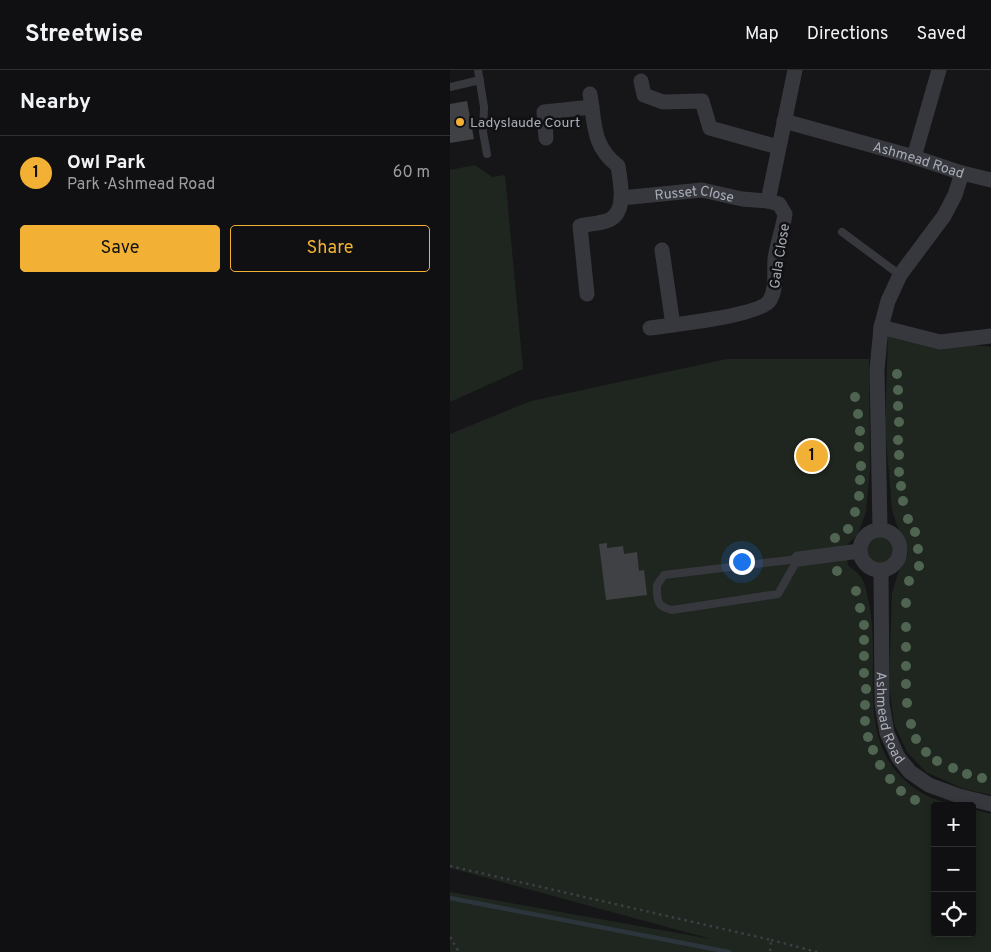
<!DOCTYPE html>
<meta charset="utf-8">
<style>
:root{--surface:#101012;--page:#1e1e20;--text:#f1f3f6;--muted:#9c9d9f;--line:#303032;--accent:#f2b134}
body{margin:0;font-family:Overpass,sans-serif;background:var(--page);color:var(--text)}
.controls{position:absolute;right:15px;bottom:15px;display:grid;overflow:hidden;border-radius:5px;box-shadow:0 2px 8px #0003}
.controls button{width:45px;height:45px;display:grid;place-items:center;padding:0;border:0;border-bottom:1px solid var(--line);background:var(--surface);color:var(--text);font:25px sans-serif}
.you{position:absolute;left:291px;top:491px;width:18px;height:18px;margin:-12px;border:4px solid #fff;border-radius:50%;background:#1a73e8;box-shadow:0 0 0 8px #1a73e833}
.badge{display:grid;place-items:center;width:32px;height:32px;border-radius:50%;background:var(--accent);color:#111;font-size:16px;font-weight:700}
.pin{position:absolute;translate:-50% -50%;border:2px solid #fff;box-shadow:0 1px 5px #0006}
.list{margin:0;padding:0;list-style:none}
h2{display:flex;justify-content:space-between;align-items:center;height:65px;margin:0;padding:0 20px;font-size:21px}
h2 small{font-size:16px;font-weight:400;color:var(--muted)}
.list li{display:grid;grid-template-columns:32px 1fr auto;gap:15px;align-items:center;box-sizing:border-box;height:75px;padding:0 20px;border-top:1px solid var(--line)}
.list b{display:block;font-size:19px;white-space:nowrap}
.list p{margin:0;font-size:16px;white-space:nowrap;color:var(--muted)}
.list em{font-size:16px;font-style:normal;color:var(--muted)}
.actions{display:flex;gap:10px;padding:15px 20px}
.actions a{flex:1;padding:11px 0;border:1px solid var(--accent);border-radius:5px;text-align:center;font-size:18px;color:var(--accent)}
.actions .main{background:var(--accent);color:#111}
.icon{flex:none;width:28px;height:28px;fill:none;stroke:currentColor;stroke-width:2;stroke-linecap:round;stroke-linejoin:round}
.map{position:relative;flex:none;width:541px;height:882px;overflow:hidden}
header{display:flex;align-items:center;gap:30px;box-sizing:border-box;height:70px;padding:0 25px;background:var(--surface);border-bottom:1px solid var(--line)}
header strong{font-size:24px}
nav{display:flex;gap:28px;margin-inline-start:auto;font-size:18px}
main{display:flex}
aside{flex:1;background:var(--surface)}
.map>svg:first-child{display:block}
.green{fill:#1e261f}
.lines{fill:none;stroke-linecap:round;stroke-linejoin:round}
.stream{stroke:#2c353c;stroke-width:4.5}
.building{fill:#404145}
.path{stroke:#3d3f44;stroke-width:2.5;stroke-dasharray:2.5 4;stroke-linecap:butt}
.lane{stroke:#37383d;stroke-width:8}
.street{stroke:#37383d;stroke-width:15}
.tree{fill:#506452}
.poi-dot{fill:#f2b134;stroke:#111113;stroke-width:2}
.labels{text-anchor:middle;stroke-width:5;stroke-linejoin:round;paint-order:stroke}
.poi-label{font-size:14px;fill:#a8adb8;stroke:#111113;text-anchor:start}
.street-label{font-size:14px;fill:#a8adb8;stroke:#111113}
</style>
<header>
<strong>Streetwise</strong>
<nav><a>Map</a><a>Directions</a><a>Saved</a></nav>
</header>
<main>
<aside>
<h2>Nearby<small></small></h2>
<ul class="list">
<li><span class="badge">1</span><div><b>Owl Park</b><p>Park · Ashmead Road</p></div><em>60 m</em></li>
</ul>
<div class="actions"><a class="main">Save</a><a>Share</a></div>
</aside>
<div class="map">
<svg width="541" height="882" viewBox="0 0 541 882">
<rect width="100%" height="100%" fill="#161618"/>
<!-- green -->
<path class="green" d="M25,95L42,107L55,105L73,299L0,332V100Z
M438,264L541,277V725L514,719L476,702L457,682L444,654L439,613L442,523L448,503L458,485L457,474L448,458L442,440L435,359Z
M277,289H419L420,400L416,442L408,464L396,476L398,496C415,506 415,515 419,533C433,603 399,681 475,725C486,731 501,733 512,736H485V863H522V739L541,744V882H0V822L261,869L0,798V364L81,331Z
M415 481a14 14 0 1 1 28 0a14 14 0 1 1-28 0Z"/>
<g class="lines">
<!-- stream -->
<path class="stream" d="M0,828L279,882"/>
</g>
<!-- building -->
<path class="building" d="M17,31L24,69L0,73V34Z
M157,473V478L173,476L174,484L187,482L189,501L194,500L197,525L156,530L149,474Z"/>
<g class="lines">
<!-- path -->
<path class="path" d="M0,796L321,870L320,882
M0,867L9,882
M321,870L367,882"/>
<!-- lane -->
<path class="lane" d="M28,0L34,37L33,62L37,84
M0,17L30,10
M392,162L450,205
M348,489L328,524L222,540C206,537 207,529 207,515L214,505Z"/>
<!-- street -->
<g class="street">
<path d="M191,11L194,25L213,32L252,31L260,58L328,77"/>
<path id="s1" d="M334,51L464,87L512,103L541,110"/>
<path d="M96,68L94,42L142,37"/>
<path d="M464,87L489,0"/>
<path id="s2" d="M171,128L252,120L292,129L318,131L329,134L335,144C333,159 327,174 325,189C324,202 327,218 320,230C311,246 221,255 200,258"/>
<path d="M318,131L345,0"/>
<path d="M212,180L223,255"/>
<path d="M137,224L130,156C138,154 155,153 161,149C177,139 170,111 168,96C142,76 145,54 140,24"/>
<path d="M431,257L490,272L541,266"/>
<path d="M430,459L427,300L431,257L438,231L450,205L494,146L505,125L512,103"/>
<circle cx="430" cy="480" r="20"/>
<path d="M348,489L410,481"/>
<path id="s3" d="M431,501L432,633L437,663L448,687L460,702L479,715L509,726L541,734"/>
</g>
</g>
<!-- trees -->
<g class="tree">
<circle cx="447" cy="304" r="5"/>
<circle cx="448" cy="320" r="5"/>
<circle cx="405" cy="327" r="5"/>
<circle cx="448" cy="336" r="5"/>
<circle cx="408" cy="344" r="5"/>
<circle cx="449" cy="352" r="5"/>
<circle cx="410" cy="361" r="5"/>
<circle cx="448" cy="370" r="5"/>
<circle cx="409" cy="377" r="5"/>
<circle cx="449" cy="385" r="5"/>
<circle cx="411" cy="396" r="5"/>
<circle cx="449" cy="402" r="5"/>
<circle cx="410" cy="410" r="5"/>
<circle cx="451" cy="416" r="5"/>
<circle cx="409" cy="426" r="5"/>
<circle cx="453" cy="431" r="5"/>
<circle cx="405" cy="442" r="5"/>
<circle cx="458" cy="449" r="5"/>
<circle cx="398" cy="459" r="5"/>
<circle cx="465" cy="462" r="5"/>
<circle cx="385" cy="468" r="5"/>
<circle cx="468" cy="479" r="5"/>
<circle cx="469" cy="496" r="5"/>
<circle cx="387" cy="501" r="5"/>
<circle cx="459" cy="511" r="5"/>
<circle cx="406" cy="521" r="5"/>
<circle cx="456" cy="533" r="5"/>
<circle cx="410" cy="538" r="5"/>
<circle cx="414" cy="555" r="5"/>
<circle cx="456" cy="557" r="5"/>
<circle cx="414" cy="570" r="5"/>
<circle cx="456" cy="577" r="5"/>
<circle cx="414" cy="586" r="5"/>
<circle cx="456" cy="596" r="5"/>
<circle cx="414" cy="603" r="5"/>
<circle cx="456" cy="614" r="5"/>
<circle cx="416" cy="619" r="5"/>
<circle cx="457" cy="633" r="5"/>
<circle cx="415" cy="635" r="5"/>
<circle cx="415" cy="651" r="5"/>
<circle cx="461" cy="654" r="5"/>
<circle cx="418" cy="667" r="5"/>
<circle cx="466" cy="669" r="5"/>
<circle cx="423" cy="680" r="5"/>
<circle cx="476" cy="682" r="5"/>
<circle cx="487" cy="691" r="5"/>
<circle cx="430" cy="695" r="5"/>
<circle cx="503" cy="698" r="5"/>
<circle cx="517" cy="704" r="5"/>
<circle cx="532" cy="708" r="5"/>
<circle cx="440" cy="709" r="5"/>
<circle cx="451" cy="721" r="5"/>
<circle cx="465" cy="730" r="5"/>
</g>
<!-- markers -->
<circle class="poi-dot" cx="10" cy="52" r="5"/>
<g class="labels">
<!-- poi labels -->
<g class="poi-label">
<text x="20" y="57">Ladyslaude Court</text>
</g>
<!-- street labels -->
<g class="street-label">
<text dy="5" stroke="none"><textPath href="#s1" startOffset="140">Ashmead Road</textPath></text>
<text dy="5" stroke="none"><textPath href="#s2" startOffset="74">Russet Close</textPath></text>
<text transform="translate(329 186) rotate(-81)" y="5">Gala Close</text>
<text dy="5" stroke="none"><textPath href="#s3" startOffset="148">Ashmead Road</textPath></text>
</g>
</g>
</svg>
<div class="controls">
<button>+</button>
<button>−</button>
<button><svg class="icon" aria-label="locate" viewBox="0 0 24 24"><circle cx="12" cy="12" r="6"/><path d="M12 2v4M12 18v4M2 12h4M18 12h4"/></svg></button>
</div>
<div class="you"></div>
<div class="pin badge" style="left:362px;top:386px">1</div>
</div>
</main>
